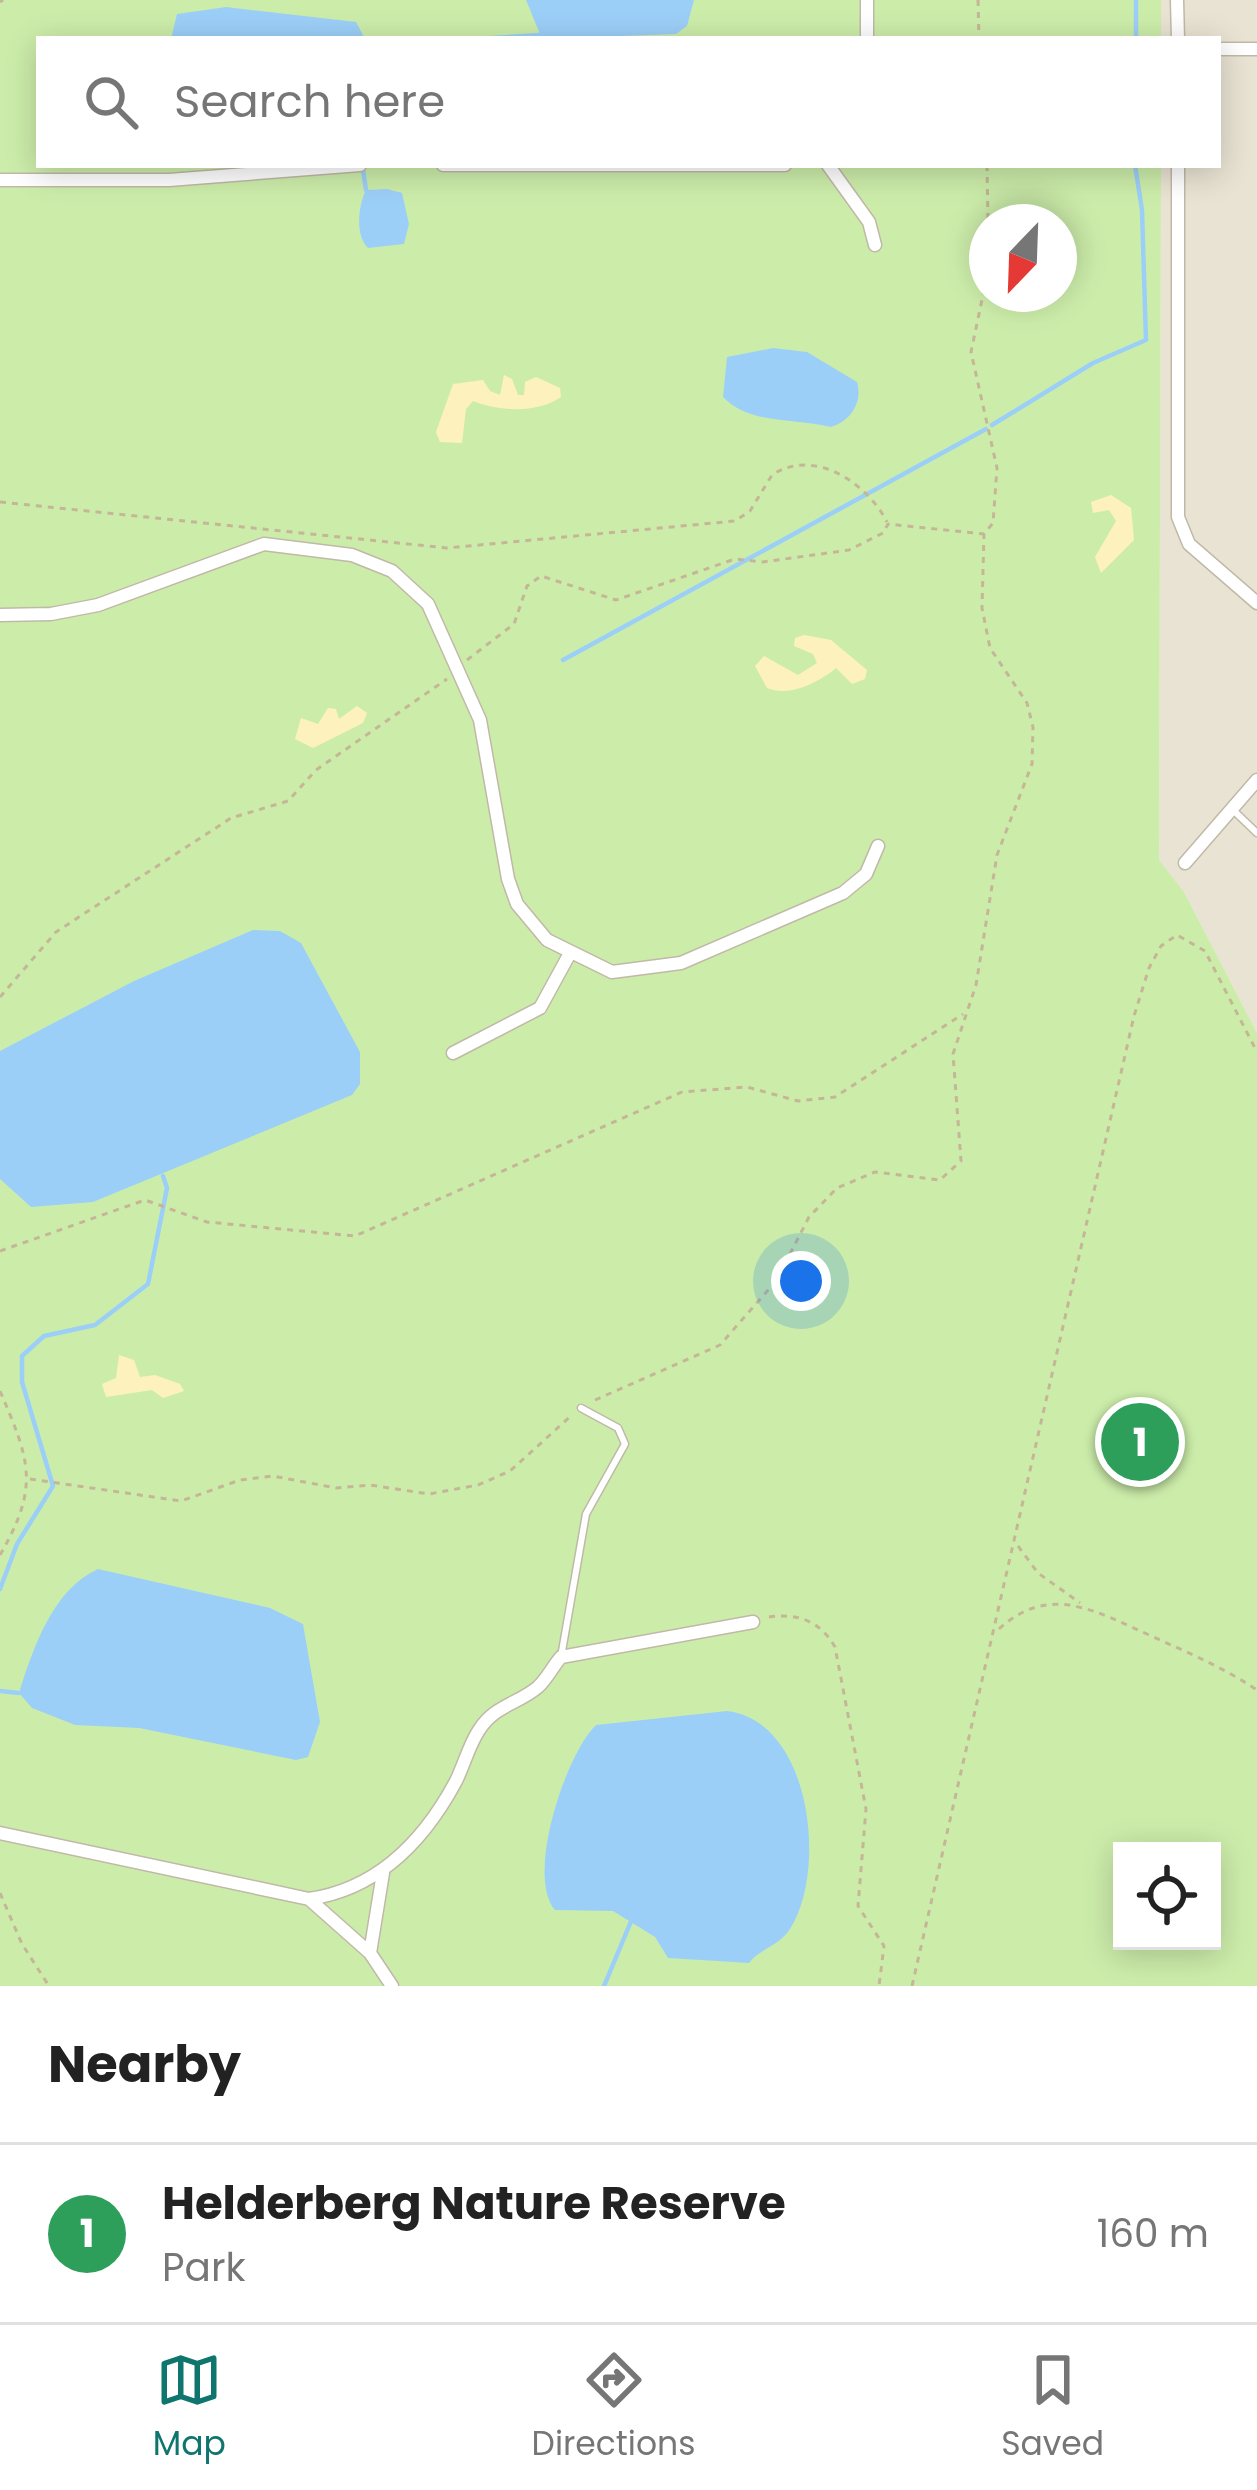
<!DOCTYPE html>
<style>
:root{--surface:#fff;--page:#f6f6f6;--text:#222;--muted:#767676;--line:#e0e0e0;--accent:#0f766e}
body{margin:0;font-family:Poppins,sans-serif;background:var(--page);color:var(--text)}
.controls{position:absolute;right:36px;bottom:36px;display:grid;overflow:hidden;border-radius:0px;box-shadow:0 6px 30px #0003}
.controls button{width:108px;height:108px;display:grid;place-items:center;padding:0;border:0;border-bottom:3px solid var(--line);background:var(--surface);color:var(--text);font:60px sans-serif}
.compass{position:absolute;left:969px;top:204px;width:108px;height:108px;border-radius:50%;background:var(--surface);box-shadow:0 6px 30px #0003;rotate:203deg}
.you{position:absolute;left:801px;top:1281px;width:42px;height:42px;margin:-30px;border:9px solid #fff;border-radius:50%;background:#1a73e8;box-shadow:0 0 0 18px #1a73e833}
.badge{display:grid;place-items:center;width:78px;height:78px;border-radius:50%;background:var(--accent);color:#fff;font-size:39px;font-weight:700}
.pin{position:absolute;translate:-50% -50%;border:6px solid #fff;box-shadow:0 3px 12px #0006}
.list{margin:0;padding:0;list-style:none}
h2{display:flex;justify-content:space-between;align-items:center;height:156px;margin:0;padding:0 48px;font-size:51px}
h2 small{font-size:39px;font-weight:400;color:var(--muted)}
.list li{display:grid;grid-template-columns:78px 1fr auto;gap:36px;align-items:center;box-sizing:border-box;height:180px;padding:0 48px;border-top:3px solid var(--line)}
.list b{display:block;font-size:45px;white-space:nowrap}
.list p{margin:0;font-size:39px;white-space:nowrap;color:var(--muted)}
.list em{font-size:39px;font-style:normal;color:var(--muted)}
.icon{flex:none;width:66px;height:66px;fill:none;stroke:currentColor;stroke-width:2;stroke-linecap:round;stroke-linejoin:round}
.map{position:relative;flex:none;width:1257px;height:1986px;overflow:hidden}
.search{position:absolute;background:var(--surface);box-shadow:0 6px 30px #0003;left:36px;right:36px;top:36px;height:132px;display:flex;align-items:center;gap:30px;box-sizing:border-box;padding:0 42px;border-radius:0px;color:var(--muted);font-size:45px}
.sheet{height:336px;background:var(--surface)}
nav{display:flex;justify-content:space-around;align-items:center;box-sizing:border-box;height:168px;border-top:3px solid var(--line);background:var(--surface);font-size:33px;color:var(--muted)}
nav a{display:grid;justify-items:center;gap:6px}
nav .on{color:var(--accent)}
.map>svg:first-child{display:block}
.residential{fill:#e9e3d3}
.green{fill:#ccedaa;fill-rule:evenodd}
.sand{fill:#fdf2be}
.water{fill:#9ccff8}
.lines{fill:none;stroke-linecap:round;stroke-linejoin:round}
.stream{stroke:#9ccff8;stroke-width:4.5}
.lane-casing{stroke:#c1b9a7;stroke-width:9}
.street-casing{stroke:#c1b9a7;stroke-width:15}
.path{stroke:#c5b697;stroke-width:3;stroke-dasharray:6 6;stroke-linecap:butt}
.lane{stroke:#fff;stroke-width:6}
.street{stroke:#fff;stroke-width:12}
</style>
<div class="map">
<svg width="1257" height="1986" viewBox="0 0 1257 1986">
<rect width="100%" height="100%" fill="#f5f1e6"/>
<!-- residential -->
<path class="residential" d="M1161,0H1257V1033L1184,892L1159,861L1161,165H1218V39H1161Z"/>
<!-- green -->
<path class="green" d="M0,0H1161V39H39V165H1161L1159,860L1184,892L1257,1033V1986H0ZM987,222H1059V294H987ZM1122,1851H1212V1941H1122Z"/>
<!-- sand -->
<path class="sand" d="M504,375L512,379L518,395H524L525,382L536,377L560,388L561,397C536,414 499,411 473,401L466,409L462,443L440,442L436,432L453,384L483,380L490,391L500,395Z
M1111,495L1131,508L1134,540L1101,573L1095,557L1116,521L1109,510L1093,513L1091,502Z
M804,635L831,640L867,670L865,679L852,684L836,668C820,681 791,698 767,688L755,666L764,656L798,675L817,663L813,654L794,646L795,638Z
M357,706L367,713L363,723L313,748L295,739L301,718L318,724L328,708L336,709L339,719Z
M119,1355L134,1360L140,1377L155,1375L180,1384L184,1391L163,1398L152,1390L106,1397L102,1384L116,1378Z"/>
<!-- water -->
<path class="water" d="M526,0H694L687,26L676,34L542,39Z
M226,7L356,22L365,39H171L177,14Z
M387,189L402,193L409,224L404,244L368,248C355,236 358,206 366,190Z
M773,348L807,352L857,382C863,402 851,421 831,427C794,418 750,425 723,397L727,357Z
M253,930L280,931L301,943L360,1052V1084L352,1095L93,1202L31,1207L0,1179V1051L134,981Z
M98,1569L270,1608L303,1624L320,1722L308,1757L296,1760L139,1728L75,1725L32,1708L19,1693C33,1648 53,1589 98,1569Z
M727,1711C811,1721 828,1870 790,1929C779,1946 761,1948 749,1963L668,1958L655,1937L613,1911L555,1910C525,1875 566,1754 596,1725Z"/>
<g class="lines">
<!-- stream -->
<path class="stream" d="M1136,0V39
M477,39L540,35
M363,170L366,190
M992,425L1093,363L1146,340L1142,210L1135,165
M563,660L986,429
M0,1589L17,1544L53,1486L22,1382V1356L44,1336L95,1325L148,1284L167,1188L163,1176
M0,1691L19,1693
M604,1986L632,1919"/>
<defs>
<path id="lane" d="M1232,809L1257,833
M561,1657L586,1514L625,1444L618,1428L581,1408"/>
<path id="street" d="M867,0V39
M1177,0L1178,39
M1218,49H1257
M443,165H785
M828,165L869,222L875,245
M1178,165V517L1189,544L1257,603
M0,180H169L360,165
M0,615L51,614L98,605L264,544L352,555L392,571L428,604L480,720L508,879L517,904L547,940L612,972L681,963L843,893L866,874L878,846
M1185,863L1257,780
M453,1053L540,1008L569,955
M0,1833L309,1899C377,1889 424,1841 456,1781C464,1765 469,1745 479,1730C495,1705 518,1704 538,1687C547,1679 553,1666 561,1657L753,1622
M309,1899L370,1953L392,1986
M370,1953L383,1873"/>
</defs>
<!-- lane casing -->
<use href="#lane" class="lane-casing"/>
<!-- street casing -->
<use href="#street" class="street-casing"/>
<!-- path -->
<path class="path" d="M978,0L979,39
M0,2L3,0
M987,165L988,222
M0,502L447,548L735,521L750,511L772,475C814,447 867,483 887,522
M467,660L514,624L527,586L541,576L616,600L735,559L763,562L849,550L883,533L888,524L984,534
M0,997L56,932L231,818L288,801L316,770L447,679
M0,1251L145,1200L207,1222L355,1236L682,1092L747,1087L798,1101L835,1097L963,1014
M0,1391C30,1461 40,1486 0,1555
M595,1400L720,1345L776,1281L809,1217L837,1188L875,1172L940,1180L961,1161L953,1054L976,985L997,855L1032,764L1033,727L1027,703L990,648L982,608L984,534L993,523L997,468L971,352L987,276
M30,1479L181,1501L240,1480L273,1476L336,1488L370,1485L429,1494L478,1485L510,1471L572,1415
M1018,1546L1038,1573L1080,1603
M769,1617C798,1613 820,1621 835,1647L866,1809L858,1906L884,1946L879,1986
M999,1629C1049,1583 1095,1611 1147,1634C1186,1652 1221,1666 1257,1690
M0,1893L22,1944L49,1986
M912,1986L1134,1016L1149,968L1161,946L1177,935L1205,951L1257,1052"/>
<!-- lane -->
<use href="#lane" class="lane"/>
<!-- street -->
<use href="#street" class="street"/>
</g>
</svg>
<div class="controls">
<button><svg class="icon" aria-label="locate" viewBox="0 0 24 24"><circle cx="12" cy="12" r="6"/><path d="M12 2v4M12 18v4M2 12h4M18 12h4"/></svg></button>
</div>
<svg class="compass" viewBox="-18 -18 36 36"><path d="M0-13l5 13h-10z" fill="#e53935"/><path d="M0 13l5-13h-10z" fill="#767676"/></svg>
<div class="you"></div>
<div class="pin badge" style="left:1140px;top:1442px;background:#2e9e5b">1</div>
<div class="search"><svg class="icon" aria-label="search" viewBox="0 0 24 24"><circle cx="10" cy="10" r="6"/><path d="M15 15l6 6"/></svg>Search here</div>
</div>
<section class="sheet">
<h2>Nearby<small></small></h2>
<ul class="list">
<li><span class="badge" style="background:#2e9e5b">1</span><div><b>Helderberg Nature Reserve</b><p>Park</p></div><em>160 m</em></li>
</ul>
</section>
<nav>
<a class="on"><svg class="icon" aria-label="map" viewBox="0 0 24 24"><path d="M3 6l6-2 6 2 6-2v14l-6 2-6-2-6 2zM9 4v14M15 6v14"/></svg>Map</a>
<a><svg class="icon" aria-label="directions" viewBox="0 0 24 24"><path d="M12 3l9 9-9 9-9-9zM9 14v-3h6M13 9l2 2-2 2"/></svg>Directions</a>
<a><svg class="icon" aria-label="saved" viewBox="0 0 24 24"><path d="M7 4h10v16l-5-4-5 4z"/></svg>Saved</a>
</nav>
